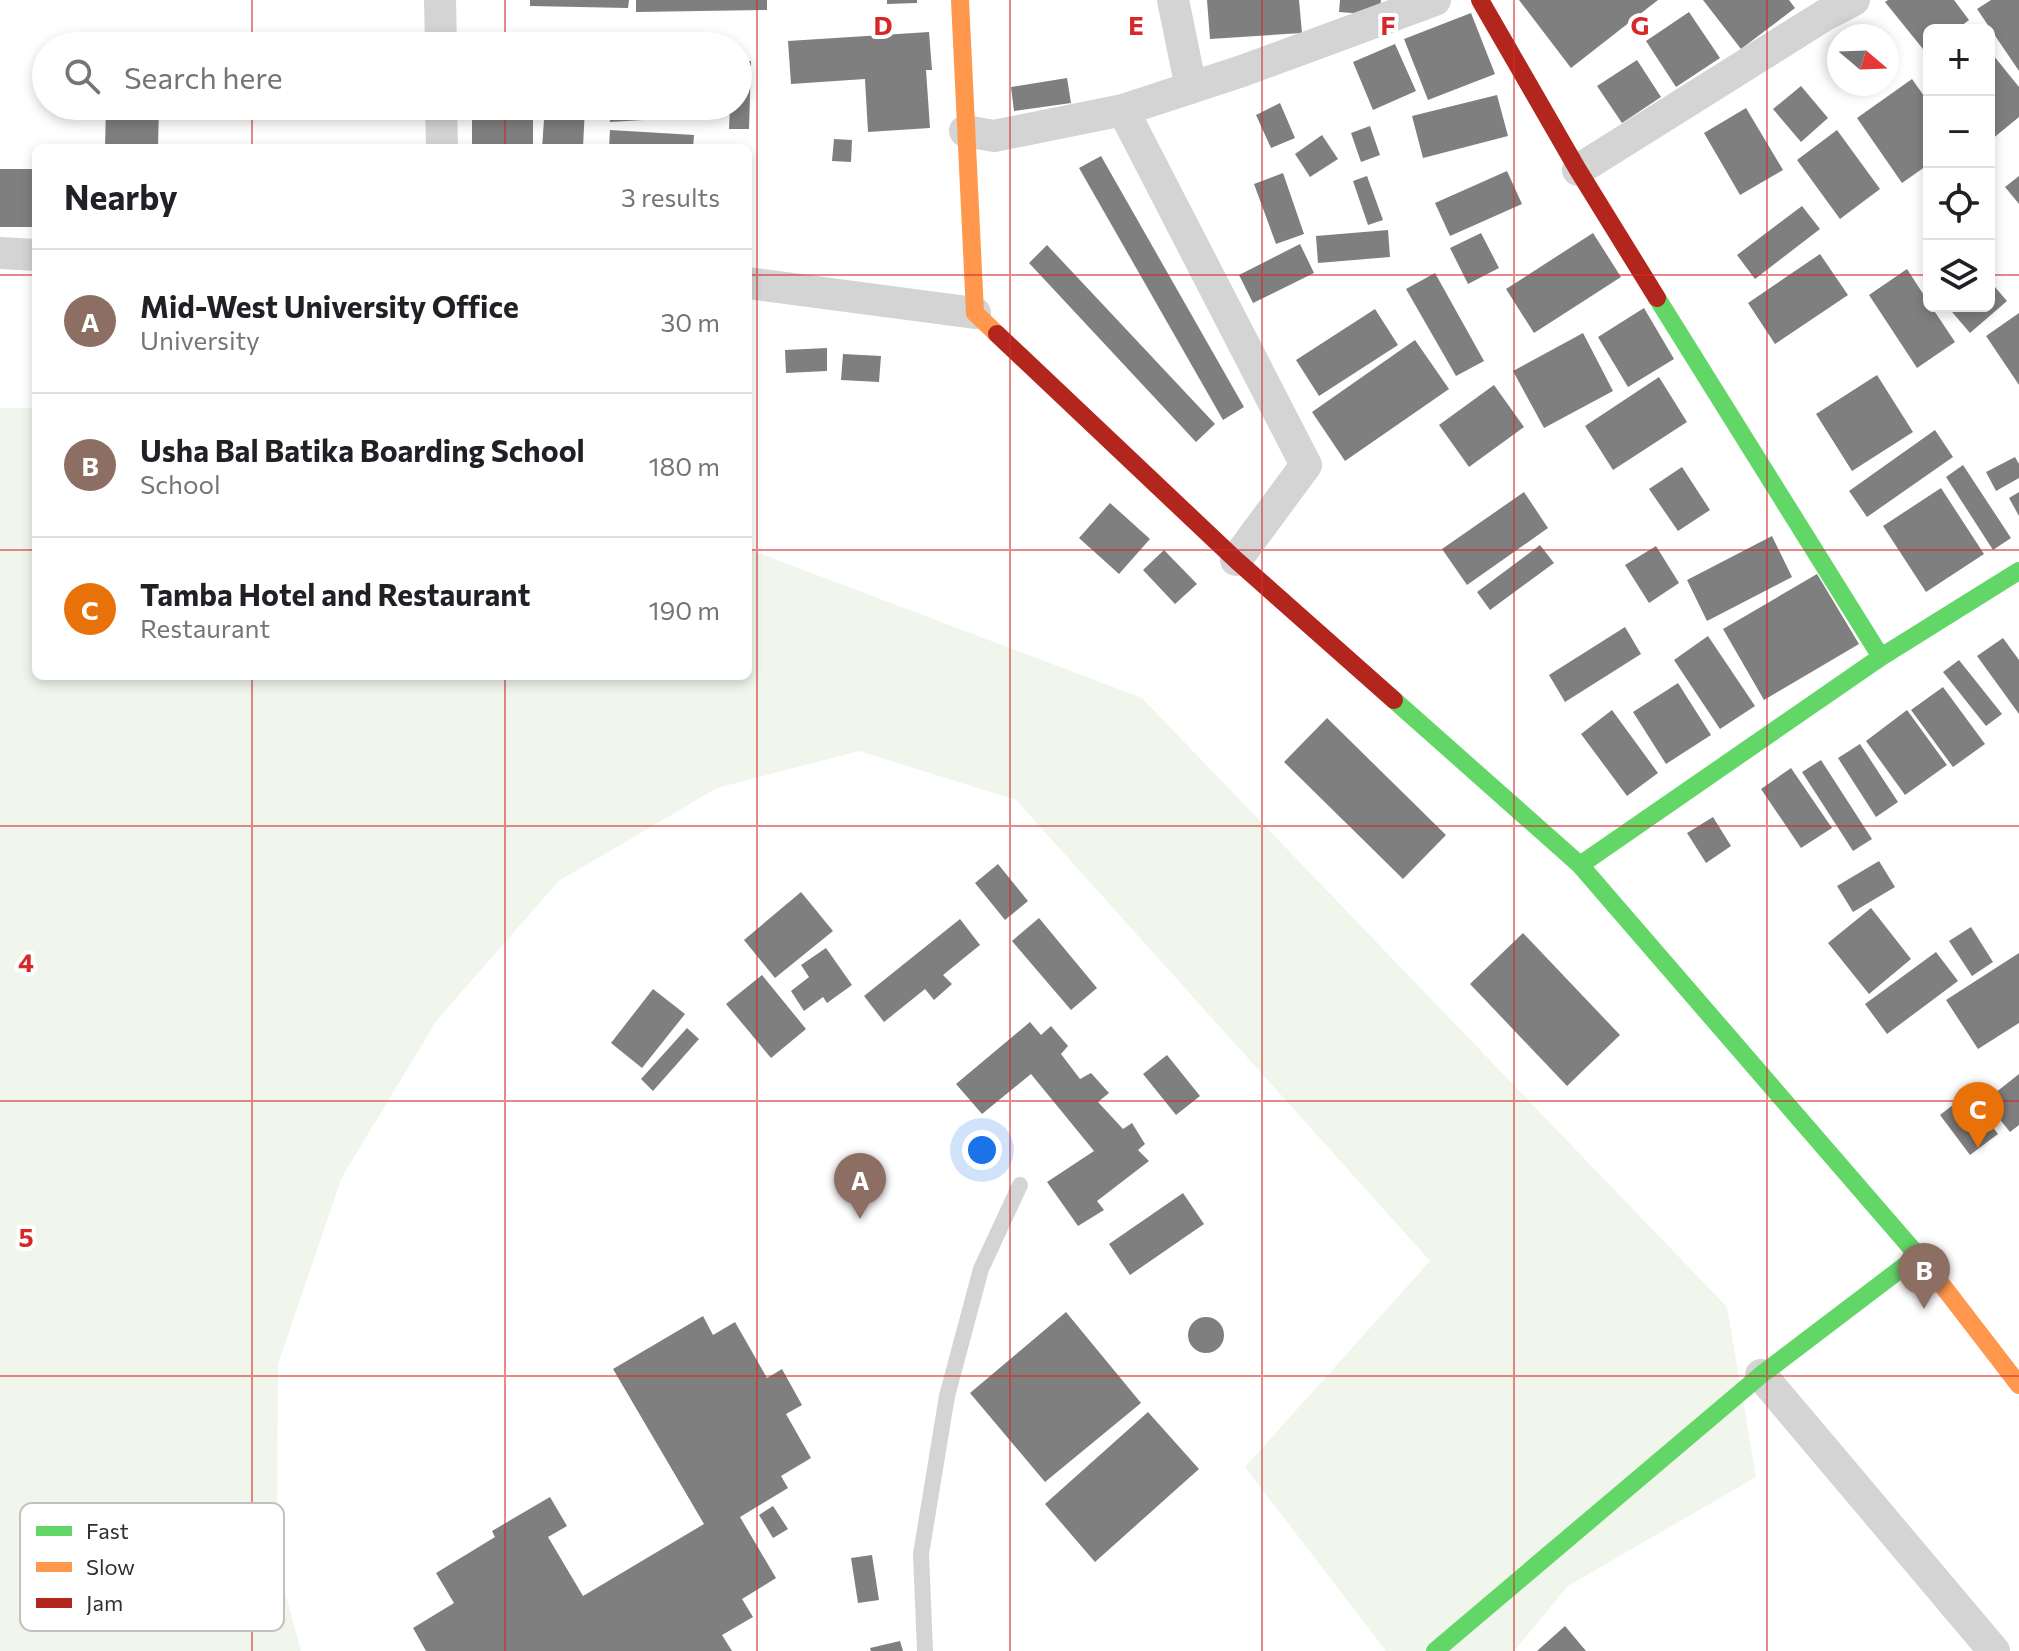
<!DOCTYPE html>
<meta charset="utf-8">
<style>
:root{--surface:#fff;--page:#f2f2f2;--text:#202124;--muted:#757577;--line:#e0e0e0;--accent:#db2777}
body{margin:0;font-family:Commissioner,sans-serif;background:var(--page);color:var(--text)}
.controls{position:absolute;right:24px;top:24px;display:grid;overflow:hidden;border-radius:12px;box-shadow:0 4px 12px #0003}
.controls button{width:72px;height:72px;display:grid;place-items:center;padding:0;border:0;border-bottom:2px solid var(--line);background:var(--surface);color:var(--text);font:40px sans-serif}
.compass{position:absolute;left:1827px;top:24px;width:72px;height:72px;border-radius:50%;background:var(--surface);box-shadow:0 4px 12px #0003;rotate:109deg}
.you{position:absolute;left:982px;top:1150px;width:28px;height:28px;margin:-20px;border:6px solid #fff;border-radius:50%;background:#1a73e8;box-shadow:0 0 0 12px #1a73e833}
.badge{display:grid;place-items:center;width:52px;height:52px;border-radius:50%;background:var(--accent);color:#fff;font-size:26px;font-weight:700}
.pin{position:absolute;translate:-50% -66px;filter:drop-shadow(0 2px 4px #0008)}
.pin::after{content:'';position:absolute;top:42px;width:28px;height:24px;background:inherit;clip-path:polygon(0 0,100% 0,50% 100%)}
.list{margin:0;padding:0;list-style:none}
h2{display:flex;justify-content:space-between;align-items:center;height:104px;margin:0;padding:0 32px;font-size:34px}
h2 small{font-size:26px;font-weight:400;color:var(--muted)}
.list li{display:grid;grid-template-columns:52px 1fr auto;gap:24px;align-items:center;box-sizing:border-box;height:144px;padding:0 32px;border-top:2px solid var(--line)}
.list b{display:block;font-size:30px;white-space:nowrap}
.list p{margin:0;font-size:26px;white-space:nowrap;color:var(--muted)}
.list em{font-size:26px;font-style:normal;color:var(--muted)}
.icon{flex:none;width:44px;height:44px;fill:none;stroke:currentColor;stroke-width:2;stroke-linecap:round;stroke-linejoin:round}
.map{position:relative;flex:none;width:2019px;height:1651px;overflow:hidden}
.search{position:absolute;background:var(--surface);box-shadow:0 4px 12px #0003;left:32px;top:32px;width:720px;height:88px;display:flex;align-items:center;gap:20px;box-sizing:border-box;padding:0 28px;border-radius:44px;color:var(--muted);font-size:30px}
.panel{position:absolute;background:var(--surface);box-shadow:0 4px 12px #0003;left:32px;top:144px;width:720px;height:536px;border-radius:12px}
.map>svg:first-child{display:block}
.green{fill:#f0f6ec}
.building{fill:#7f7f7f}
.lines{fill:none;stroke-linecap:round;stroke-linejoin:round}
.lane{stroke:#d4d4d4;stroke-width:16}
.street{stroke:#d4d4d4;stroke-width:32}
.fast{stroke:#63d668;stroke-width:18}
.slow{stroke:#ff974d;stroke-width:18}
.jam{stroke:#b3261e;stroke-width:18}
.grid{fill:none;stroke:#d62828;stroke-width:2;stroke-opacity:0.55}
.key{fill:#fff;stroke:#c1c1c1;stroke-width:2}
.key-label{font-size:22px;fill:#303030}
.grid-label{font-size:26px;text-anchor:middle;font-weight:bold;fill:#d62828;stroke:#fff;stroke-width:8;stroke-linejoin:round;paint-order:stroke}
</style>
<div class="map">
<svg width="2019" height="1651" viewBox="0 0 2019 1651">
<rect width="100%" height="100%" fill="#fff"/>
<!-- green -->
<path class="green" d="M0,408H36V676H748V549L1142,698L1727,1307L1756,1477L1568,1586L1514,1651H1386L1245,1467L1430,1261L1016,800L859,751L717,788L559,881L437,1020L342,1177L278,1364L277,1562L301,1651H0Z"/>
<!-- building -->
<path class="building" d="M530,0H629L628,8L530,6Z
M636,0H767V10L636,12Z
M887,0H917V3L887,4Z
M1207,0H1299L1302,33L1210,39Z
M1340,0H1381L1379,15L1339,12Z
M1519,0H1658L1571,68Z
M1703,0H1789L1795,8L1741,49Z
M1888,0H1954L1969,20L1956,30H1929V52L1927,54L1885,2Z
M1991,0H2019V71L1977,9Z
M1689,12L1720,58L1676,87L1646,41Z
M1471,13L1495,74L1428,100L1404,39Z
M549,32L589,34V46H548Z
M929,32L932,70H926L930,128L868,132L865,79L791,84L788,41Z
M109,36L161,37V46H108Z
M1395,44L1416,91L1373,110L1353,62Z
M1989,50L2019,87V117L1991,140L1989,137Z
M1637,60L1661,97L1622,123L1597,86Z
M738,61H751L749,129H729L730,106H738Z
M1067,78L1071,103L1014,111L1011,87Z
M1912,79L1929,103V164L1902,183L1857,118Z
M1801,86L1828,118L1801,142L1773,109Z
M1497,95L1508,136L1423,158L1412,116Z
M1280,103L1295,138L1271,148L1256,115Z
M106,106H159L158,148H105Z
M545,106H585L583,148H542Z
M650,106H676V118L610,122L609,109Z
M1746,108L1783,170L1740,195L1704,133Z
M533,110V148H472V111Z
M1370,126L1380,155L1361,162L1351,133Z
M610,130L694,135L693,148H609Z
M1837,130L1880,189L1840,219L1797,160Z
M1322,135L1338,159L1310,177L1295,154Z
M834,139L852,140L851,162L832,161Z
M1101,156L1244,407L1223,420L1079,168Z
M0,169H36V227H0Z
M1507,171L1522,204L1450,236L1435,203Z
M1283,173L1304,234L1276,244L1254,184Z
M1367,176L1383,220L1368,225L1353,181Z
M2019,176V204L2005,187Z
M1802,206L1820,229L1755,279L1737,255Z
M1388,230L1390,257L1318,263L1316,236Z
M1481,233L1499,268L1468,284L1450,248Z
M1593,233L1621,277L1534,333L1506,289Z
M1300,244L1314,273L1253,303L1239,275Z
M1047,245L1215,424L1196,442L1029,263Z
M1820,254L1848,295L1775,344L1748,303Z
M1907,269L1929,303V306H1931L1955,342L1917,368L1869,295Z
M1435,273L1484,361L1456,376L1406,289Z
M1989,280L2007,301L1970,333L1947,306H1989Z
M1644,308L1674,359L1628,387L1598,337Z
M1375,309L1398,345L1319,396L1296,360Z
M2019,313V385L1986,336Z
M1583,333L1613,391L1544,428L1513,371Z
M1415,340L1449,389L1345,461L1312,412Z
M827,348V371L786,373L785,350Z
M843,354L881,356L879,382L841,380Z
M1877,375L1913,432L1852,471L1816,414Z
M1659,377L1687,422L1613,470L1585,426Z
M1494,385L1524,427L1469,467L1439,425Z
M1935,430L1953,457L1867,517L1849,491Z
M2015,457L2019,464V478L1996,491L1986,472Z
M1963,465L2011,538L1993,550L1946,477Z
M1682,467L1710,510L1678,531L1649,489Z
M1941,488L1984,554L1926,592L1883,526Z
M1524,492L1548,528L1467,585L1442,549Z
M2019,492V516L2009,498Z
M1110,503L1150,539L1119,574L1079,538Z
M1772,536L1792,577L1707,621L1687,580Z
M1540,545L1554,563L1490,610L1477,592Z
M1656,546L1679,583L1649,603L1625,565Z
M1164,550L1197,584L1175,604L1143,570Z
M1817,574L1859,644L1764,700L1723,629Z
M1625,627L1641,654L1565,702L1549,675Z
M1708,636L1755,706L1720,729L1674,660Z
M2003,638L2019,660V714L1977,656Z
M1959,660L2002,714L1986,726L1943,672Z
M1678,683L1711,735L1666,764L1633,712Z
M1943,687L1985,744L1953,767L1911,710Z
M1612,710L1658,773L1627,796L1581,734Z
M1907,710L1947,765L1905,795L1866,741Z
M1327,718L1446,835L1403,879L1284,762Z
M1860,744L1898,802L1876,817L1838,758Z
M1821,760L1872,839L1853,851L1802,772Z
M1791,768L1832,828L1801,848L1761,789Z
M1713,817L1731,846L1706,863L1687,833Z
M1879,861L1895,887L1853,912L1837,886Z
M998,864L1028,901L1005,920L975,883Z
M801,892L833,931L775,978L744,940Z
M1871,908L1911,959L1869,994L1828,943Z
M1039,918L1097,988L1071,1010L1012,941Z
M960,919L980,945L943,975L952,984L934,1000L925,989L884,1022L864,996Z
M1971,927L1993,962L1972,976L1949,941Z
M1523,933L1620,1035L1567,1086L1470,984Z
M826,948L852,985L827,1003L823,997L804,1011L791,991L809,977L801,965Z
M1936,952L1958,981L1887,1034L1865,1004Z
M2019,953V1023L1978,1049L1946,1000Z
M762,975L806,1029L771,1058L726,1004Z
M653,989L685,1014L642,1068L611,1043Z
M1030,1022L1041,1035L1051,1026L1068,1046L1061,1054L1080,1079L1091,1073L1109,1093L1098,1102L1123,1129L1132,1123L1145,1144L1138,1150L1149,1161L1097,1201L1104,1210L1078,1226L1047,1182L1094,1151L1031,1074L982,1114L956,1084Z
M687,1028L699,1039L653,1091L641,1079Z
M1167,1055L1200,1096L1176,1115L1143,1074Z
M2019,1074V1125L2010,1132L1985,1101Z
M1967,1094L1998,1134L1970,1155L1940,1115Z
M1183,1193L1204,1224L1130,1275L1109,1244Z
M1066,1312L1141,1403L1045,1482L970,1393Z
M703,1316L713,1335L735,1322L767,1378L782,1369L802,1405L786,1414L811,1458L781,1476L788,1488L740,1517L776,1578L742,1599L753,1617L722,1635L732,1651H426L413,1628L454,1603L436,1573L495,1537L492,1531L550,1497L567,1526L548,1537L583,1596L704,1524L613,1369Z
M1188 1335a18 18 0 1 1 36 0a18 18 0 1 1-36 0Z
M1148,1412L1199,1469L1095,1562L1045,1504Z
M773,1506L788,1529L773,1538L759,1515Z
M872,1555L879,1600L858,1603L851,1558Z
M1565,1626L1586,1651H1537Z
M900,1641L903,1651H871L870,1648Z"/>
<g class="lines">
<!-- lane -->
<path class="lane" d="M925,1651L921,1554L947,1396L981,1269L1020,1185"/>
<!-- street -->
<path class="street" d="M440,0L441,46
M1173,0L1191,88
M441,106L442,148
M1123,110L1306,465L1236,560
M965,131L994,136L1123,110L1242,71L1435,0
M1578,170L1825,15L1854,0
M0,253L36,255
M748,283L975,313
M1761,1375L1994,1651"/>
<!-- fast -->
<path class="fast" d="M1657,298L1881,657
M1394,700L1580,865L1932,1272
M1580,865L1881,657L2019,571
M1435,1651L1761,1375L1919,1255"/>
<!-- slow -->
<path class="slow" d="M960,0L975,313L997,334
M1932,1272L2019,1385"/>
<!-- jam -->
<path class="jam" d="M1480,0L1578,170L1657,298
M997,334L1236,560L1394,700"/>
</g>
<!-- grid -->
<path class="grid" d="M252,0V46M505,0V46M757,0V1651M1010,0V1651M1262,0V1651M1514,0V1651M1767,0V1651M252,106V148M505,106V148M0,275H36M748,275H1929M1989,275H2019M0,550H36M748,550H2019M252,676V1651M505,676V1651M0,826H2019M0,1101H2019M0,1376H2019"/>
<!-- legend -->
<rect x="20" y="1503" width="264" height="128" rx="12" class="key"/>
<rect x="36" y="1526" width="36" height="10" fill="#63d668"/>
<rect x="36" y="1562" width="36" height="10" fill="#ff974d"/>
<rect x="36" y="1598" width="36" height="10" fill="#b3261e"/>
<g class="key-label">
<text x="86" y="1539">Fast</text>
<text x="86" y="1575">Slow</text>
<text x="86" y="1611">Jam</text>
</g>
<g class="grid-label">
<text x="883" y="35">D</text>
<text x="1136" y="35">E</text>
<text x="1388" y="35">F</text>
<text x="1640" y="35">G</text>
<text x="26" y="972">4</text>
<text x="26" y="1247">5</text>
</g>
</svg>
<div class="controls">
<button>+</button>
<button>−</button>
<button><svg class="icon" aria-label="locate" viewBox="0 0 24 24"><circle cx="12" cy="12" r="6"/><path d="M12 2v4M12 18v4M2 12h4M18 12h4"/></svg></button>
<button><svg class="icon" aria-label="layers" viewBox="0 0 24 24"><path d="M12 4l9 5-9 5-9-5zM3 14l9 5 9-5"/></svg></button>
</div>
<svg class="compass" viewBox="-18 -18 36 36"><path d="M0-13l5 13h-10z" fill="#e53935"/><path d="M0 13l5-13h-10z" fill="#757577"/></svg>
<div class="you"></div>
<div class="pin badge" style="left:860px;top:1219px;background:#8d6e63">A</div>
<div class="pin badge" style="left:1924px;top:1309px;background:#8d6e63">B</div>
<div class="pin badge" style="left:1978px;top:1148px;background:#e8710a">C</div>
<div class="search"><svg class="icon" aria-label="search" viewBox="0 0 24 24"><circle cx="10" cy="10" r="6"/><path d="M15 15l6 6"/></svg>Search here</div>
<section class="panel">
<h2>Nearby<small>3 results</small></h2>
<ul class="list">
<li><span class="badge" style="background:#8d6e63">A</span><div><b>Mid-West University Office</b><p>University</p></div><em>30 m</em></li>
<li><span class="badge" style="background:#8d6e63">B</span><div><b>Usha Bal Batika Boarding School</b><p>School</p></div><em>180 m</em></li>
<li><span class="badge" style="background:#e8710a">C</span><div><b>Tamba Hotel and Restaurant</b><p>Restaurant</p></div><em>190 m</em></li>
</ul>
</section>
</div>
